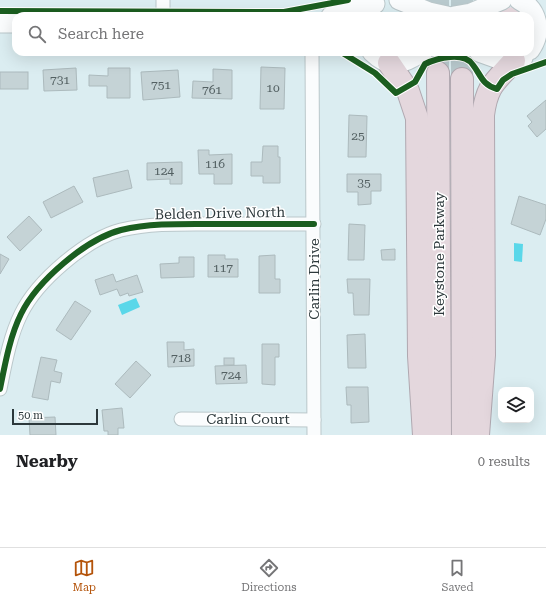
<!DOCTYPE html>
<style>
:root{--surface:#fff;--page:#f6f6f6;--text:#202124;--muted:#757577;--line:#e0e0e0;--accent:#b45309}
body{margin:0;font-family:"Roboto Serif",serif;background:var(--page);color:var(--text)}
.controls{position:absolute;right:12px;bottom:12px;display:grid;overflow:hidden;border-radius:8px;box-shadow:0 4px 16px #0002}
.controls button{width:36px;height:36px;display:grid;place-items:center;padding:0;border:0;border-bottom:1px solid var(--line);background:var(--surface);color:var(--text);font:20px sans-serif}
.scale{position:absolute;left:12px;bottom:10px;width:86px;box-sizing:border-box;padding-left:4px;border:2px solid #2c383b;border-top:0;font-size:11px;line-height:14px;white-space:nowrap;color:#2c383b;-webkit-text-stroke:3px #fff;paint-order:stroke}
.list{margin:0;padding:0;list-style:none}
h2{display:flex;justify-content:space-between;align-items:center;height:52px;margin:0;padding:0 16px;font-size:17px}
h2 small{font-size:13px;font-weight:400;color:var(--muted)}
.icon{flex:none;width:22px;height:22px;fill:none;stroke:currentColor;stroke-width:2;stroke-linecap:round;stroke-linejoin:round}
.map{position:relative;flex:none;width:546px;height:435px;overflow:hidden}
.search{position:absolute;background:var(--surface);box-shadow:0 4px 16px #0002;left:12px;right:12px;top:12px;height:44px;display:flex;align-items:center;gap:10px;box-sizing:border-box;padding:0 14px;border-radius:12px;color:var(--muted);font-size:15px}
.sheet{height:112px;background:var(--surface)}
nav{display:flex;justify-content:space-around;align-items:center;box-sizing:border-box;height:56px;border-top:1px solid var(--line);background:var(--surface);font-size:11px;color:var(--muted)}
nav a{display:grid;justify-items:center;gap:2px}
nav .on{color:var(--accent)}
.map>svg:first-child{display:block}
.green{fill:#e9dbe1}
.water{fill:#5ad7e9}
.building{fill:#c5d3d6;stroke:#acbabd}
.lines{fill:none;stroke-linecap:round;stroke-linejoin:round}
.motorway-tunnel{stroke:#b8c9cd;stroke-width:22;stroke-dasharray:22 11;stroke-linecap:butt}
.minor-casing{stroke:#bbc8cb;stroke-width:15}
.secondary-casing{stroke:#bbc8cb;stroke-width:21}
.motorway-casing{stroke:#b0a8b0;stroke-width:24}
.minor{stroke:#fafcfd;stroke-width:13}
.secondary{stroke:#fafcfd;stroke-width:19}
.motorway{stroke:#e4d7dd;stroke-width:22}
.cycleway-casing{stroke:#fff;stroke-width:8}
.cycleway{stroke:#1b5e20;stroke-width:6}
.labels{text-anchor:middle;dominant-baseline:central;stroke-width:3;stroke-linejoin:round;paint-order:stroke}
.number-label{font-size:12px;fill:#536062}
.street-label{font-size:14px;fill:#2c383b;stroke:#fff}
</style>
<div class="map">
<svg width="546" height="435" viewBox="0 0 546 435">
<rect width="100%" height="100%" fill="#dbedf1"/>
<path class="green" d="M514,7L528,16H485L506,8Z"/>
<g class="water">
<path d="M514,243L523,244L522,262L514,261Z"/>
<path d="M136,298L140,307L122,315L118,305Z"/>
</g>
<g class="building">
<path d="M261,67L285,68L284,109H260Z"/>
<path d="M76,68L77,90L44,91L43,70Z"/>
<path d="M108,68H130V98H107V86H89V75L108,76Z"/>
<path d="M213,69L232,70V99L192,98L193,81L213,82Z"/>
<path d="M178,70L180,97L143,100L141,72Z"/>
<rect x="0" y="72" width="28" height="17"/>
<path d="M546,100V129L537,137L528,126L532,122L527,116Z"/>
<path d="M349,115L367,116L366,157H348Z"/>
<path d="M263,146H278V157H280V183H263V176H251V162H262Z"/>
<path d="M198,150H209V155L232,154V184H214V174H199Z"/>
<path d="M182,162V184H170V179L147,180V163Z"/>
<path d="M128,170L132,188L97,197L93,178Z"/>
<path d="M347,174H381V191H371V204L358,205V192H347Z"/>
<path d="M74,186L83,202L51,218L43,202Z"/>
<path d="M519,196L546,205V219L540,235L511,224Z"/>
<path d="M29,216L42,230L20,251L7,237Z"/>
<path d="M349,224L365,225L364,260H348Z"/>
<path d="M395,249V260H382L381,250Z"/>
<path d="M0,254L9,259L0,274Z"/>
<path d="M208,255H225V259H238V277H208Z"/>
<path d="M275,255V279H280V293H259V256Z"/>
<path d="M179,257H194V277L161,278L160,264L179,263Z"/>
<path d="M113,274L116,282L137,275L143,292L129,296L128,293L120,296L117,289L100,295L95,280Z"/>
<path d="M347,279H370L369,315H354L353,293H348Z"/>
<path d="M75,301L91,311L71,340L56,330Z"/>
<path d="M365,334L366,368H348L347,335Z"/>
<path d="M167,342H184V350L194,349V366L168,367Z"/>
<path d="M262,344H279V357H275V385L262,384Z"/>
<path d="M41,357L57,360L54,371L62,373L60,383L51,381L48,400L32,397Z"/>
<rect x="224" y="358" width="10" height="7"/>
<path d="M136,361L151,375L130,398L115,384Z"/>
<path d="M246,365L247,383L216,384L215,366Z"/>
<path d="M346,387H368L369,422L351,423V405H347Z"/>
<path d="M122,408L124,428H118V435H108V431H104L102,410Z"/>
<path d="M55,417L56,435H30L29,418Z"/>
</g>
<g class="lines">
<g class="motorway-tunnel">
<path d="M438,0V16"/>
<path d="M462,0V16"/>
<path d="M438,52V73"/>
<path d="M462,52V79"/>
</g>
<g class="minor-casing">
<g id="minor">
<path d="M163,0V16"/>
<path d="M312,52L314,435"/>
<path d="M0,389C5,364 10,336 21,314C37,281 86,239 121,230C151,223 182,224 212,224C246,224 280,224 314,224"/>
<path d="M181,419L314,420"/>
</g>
</g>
<g class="secondary-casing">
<g id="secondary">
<path d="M399,0L429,12L447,16"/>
<path d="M519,0C538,9 543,32 530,50"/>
<path d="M331,16L364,5L375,4"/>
<path d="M454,16L471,13L502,0"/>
<path d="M0,23H16"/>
<path d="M372,52C391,71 403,63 423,52"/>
<path d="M479,52L507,62L523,58"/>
</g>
</g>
<g class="motorway-casing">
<g id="motorway">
<path d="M389,63L408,91L417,118L419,356L424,435"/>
<path d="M438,73L440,435"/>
<path d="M462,79L463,435"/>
<path d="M478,435L484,355L483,115C487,85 495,82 514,61"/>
</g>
</g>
<use href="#minor" class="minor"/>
<use href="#secondary" class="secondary"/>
<use href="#motorway" class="motorway"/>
<g class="cycleway-casing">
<g id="cycleway">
<path d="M0,11L284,12L348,0"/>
<path d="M341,52L375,73L396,93L415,82L425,64C437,58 464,51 473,65C481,75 482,85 497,89L503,80L512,74L546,62"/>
<path d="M0,389C5,364 10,336 21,314C37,281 86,239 121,230C151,223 182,224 212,224C246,224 280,224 314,224"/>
</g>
</g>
<use href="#cycleway" class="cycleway"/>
</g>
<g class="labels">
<g class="number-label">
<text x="60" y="80">731</text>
<text x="161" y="85">751</text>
<text x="273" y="88">10</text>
<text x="212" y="90">761</text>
<text x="358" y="136">25</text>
<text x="215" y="164">116</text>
<text x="164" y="171">124</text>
<text x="364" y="183">35</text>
<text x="223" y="268">117</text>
<text x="181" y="358">718</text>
<text x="231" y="375">724</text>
</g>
<g class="street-label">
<text transform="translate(220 213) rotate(-1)">Belden Drive North</text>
<text transform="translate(439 254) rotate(-90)">Keystone Parkway</text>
<text transform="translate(314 279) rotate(-90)">Carlin Drive</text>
<text x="248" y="419">Carlin Court</text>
</g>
</g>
</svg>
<div class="controls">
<button><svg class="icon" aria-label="layers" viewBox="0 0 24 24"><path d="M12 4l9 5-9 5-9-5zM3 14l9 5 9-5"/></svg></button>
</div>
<div class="scale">50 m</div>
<div class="search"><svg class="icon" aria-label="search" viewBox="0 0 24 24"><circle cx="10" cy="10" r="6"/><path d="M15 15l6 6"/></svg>Search here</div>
</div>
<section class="sheet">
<h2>Nearby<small>0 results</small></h2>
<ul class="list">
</ul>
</section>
<nav>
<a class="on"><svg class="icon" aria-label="map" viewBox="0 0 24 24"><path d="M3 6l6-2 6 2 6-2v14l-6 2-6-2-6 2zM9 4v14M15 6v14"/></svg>Map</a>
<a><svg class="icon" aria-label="directions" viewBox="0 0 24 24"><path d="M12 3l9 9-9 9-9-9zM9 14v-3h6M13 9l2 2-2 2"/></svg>Directions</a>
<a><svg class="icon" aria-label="saved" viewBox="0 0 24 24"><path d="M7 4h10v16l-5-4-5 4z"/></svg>Saved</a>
</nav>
